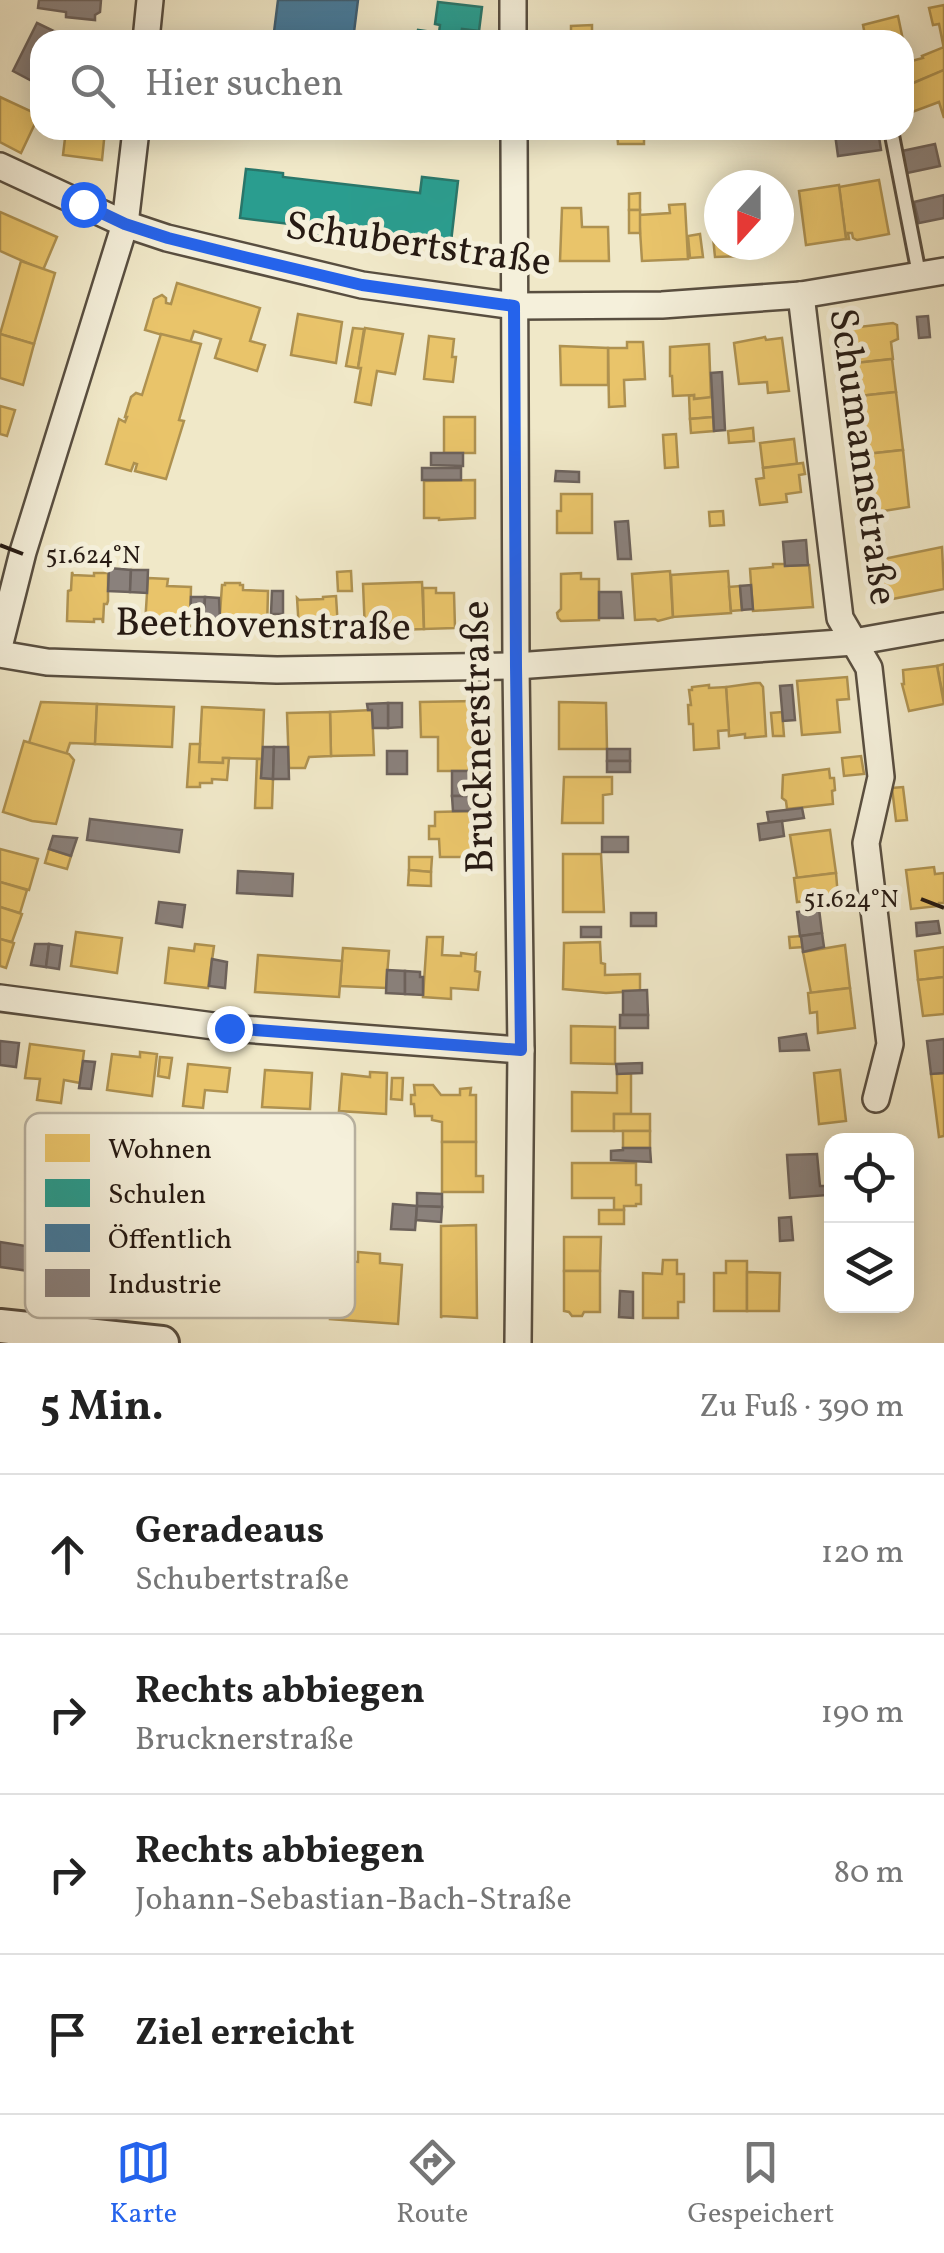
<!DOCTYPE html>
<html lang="de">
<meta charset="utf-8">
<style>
:root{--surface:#fff;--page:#f2f2f2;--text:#222;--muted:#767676;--line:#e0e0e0;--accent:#2563eb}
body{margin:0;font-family:Vollkorn,serif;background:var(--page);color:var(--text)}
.controls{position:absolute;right:30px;bottom:30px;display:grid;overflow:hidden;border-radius:20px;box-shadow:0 5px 25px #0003}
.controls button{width:90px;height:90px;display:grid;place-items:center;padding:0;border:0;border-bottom:2px solid var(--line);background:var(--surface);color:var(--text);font:50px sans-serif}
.compass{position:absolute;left:704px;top:170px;width:90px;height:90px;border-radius:50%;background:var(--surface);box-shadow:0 5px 25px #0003;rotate:201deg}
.stop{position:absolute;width:30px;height:30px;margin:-22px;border:8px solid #2563eb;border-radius:50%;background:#fff}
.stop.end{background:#2563eb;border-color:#fff;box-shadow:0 2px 10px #0008}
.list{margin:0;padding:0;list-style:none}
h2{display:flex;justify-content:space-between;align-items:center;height:130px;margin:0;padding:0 40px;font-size:42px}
h2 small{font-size:32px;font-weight:400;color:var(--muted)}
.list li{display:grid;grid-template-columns:65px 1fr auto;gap:30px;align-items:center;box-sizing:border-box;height:160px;padding:0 40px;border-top:2px solid var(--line)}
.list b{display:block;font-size:38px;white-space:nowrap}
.list p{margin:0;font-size:32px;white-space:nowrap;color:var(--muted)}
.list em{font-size:32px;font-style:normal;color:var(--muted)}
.icon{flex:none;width:55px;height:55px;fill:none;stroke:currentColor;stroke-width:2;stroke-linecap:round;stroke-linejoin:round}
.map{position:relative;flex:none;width:944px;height:1343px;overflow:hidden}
.search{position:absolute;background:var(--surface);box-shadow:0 5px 25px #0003;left:30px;right:30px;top:30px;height:110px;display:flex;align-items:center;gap:25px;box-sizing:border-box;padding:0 35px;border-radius:30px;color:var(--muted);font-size:38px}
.sheet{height:770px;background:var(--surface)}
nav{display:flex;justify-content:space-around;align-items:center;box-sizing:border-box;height:140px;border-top:2px solid var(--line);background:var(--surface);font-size:28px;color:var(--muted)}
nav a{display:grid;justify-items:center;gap:5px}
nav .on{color:var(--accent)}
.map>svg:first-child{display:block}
.homes{fill:#e9c46a;stroke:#ae9150;stroke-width:2.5}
.schools{fill:#2a9d8f;stroke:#29766a;stroke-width:2.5}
.public{fill:#457b9d;stroke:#3c5e74;stroke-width:2.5}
.industry{fill:#8a817c;stroke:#6c625c;stroke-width:2.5}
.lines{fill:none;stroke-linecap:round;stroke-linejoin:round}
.service-casing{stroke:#584e40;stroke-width:18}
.minor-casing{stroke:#584e40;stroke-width:30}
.tertiary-casing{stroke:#584e40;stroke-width:38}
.service{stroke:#f5f0db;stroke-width:12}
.minor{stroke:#f5f0db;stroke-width:25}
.tertiary{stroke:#f5f0db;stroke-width:32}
.route{stroke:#2563eb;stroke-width:12}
.ticks{fill:none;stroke:#261a13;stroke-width:4}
.labels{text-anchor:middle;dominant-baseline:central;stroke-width:10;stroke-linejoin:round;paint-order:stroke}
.street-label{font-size:40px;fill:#261a13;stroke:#f5f0db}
.key{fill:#f5f0db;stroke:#b7b09f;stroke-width:2.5}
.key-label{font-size:28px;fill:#261a13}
.ticks-label{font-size:25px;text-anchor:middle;fill:#261a13;stroke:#f5f0db;stroke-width:10;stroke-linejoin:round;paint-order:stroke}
</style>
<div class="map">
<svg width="944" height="1343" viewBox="0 0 944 1343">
<rect width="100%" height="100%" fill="#f0e8c8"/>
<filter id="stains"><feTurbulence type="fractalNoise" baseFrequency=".002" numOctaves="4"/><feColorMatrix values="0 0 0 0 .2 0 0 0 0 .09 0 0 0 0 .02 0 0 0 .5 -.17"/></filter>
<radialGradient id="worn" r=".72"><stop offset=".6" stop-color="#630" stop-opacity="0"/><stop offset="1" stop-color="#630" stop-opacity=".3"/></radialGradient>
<g class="homes">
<path d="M944,5V49L939,24L933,25L929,8Z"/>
<path d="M898,16L903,40H866L863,25Z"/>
<path d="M592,25V36H616V40H560V36H571V26Z"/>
<path d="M904,43L913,83L904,87Z"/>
<path d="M944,47V70L913,83L908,62L923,58L922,56Z"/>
<path d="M944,70V118L939,102L907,114L904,107V87Z"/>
<path d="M0,97L39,115L21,153L0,142Z"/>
<path d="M66,130H105L102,160L63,155Z"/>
<rect x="560" y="130" width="39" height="5"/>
<path d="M617,131H644V144H618Z"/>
<path d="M879,180L889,234L857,240L853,238L852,233H848L849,239H846L839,187Z"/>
<path d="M839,185L846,239L806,245L799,191Z"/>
<path d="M640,193V210H629V194Z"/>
<path d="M719,200V245H761V252L744,254V256L715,257L711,217L716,216L715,201Z"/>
<path d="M685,204L688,259L642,261L639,215L670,213L669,205Z"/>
<path d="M562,208H581L582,227H608L609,261H560Z"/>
<rect x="629" y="210" width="11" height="23"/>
<path d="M0,212L57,237L43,270L0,251Z"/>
<path d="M700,234L703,257L690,258L688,236Z"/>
<path d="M21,261L55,273L34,344L0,334Z"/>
<path d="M177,283L260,308L250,341L265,345L257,371L215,358L221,339L194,331L190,343L145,330L154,299L162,295L166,298V303L171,304Z"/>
<path d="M298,314L342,322L336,363L291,355Z"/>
<path d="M893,323L897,325L898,339L891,342L893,359L846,364L841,329Z"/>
<path d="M353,328L364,329L358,368L346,366Z"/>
<path d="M365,328L403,334L395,374L377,371L371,405L355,402L361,368H358Z"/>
<path d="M0,334L34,344L23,385L0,378Z"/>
<path d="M161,334L201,344L179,420L184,421L166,479L135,471L137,464L134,463L131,471L106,464L119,419L125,422L127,417H125L131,397L136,393L142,395Z"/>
<path d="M429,336L454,339L452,357H456L453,382L424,379Z"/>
<path d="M765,337L766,340L782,338L789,391L768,393L767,382L739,384L734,343Z"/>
<path d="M627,342H643L645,379L624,380L625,406L609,407L608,348H627Z"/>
<path d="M709,344L711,398L694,399V395L673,396L672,376H670V347Z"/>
<path d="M560,346L608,348V385H561Z"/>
<path d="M892,359L896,392L850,397L846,364Z"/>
<path d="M896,392L903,450L857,455L850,397Z"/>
<path d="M694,395V399L712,397L713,417L690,419L689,396Z"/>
<path d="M0,406L15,410L7,436L0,434Z"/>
<rect x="444" y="417" width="31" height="36"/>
<path d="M713,417L714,431L691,433L690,419Z"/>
<path d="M753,428L754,441L729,443L728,431Z"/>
<path d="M676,434L678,467L665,468L663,435Z"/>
<path d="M794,439L797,464L763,468L760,443Z"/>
<path d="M903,450L909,507L864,514L857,455Z"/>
<path d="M803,463L805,474L799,475L801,492L786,494L787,502L760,505L756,479L764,478L763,468Z"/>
<path d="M475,480V518L439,520V518H424V481Z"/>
<path d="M561,494H592V533H557V511H561Z"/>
<path d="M723,511L724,525L710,526L709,512Z"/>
<path d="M942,547L944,589L877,602L869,562Z"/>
<path d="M773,564H785V566L809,565L813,607L753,611L750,569L773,567Z"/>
<path d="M351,571L352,591H338L337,572Z"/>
<path d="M670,571L673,617L658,621L655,619L635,620L632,574Z"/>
<path d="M728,571L731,613L673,617L671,575Z"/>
<path d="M72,572L73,575L94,576V573H108V601L107,604H104L103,623L102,619H94V622L67,621L68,591L71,590Z"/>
<path d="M581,573V579H599V620L561,621L558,618L557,613L561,609V574Z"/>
<path d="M148,578L168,579L167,586L191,587L190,626L145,624Z"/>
<path d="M422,582L424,629L365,631L363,584Z"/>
<path d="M225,583H240V585H243V590L268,591L267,629L241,627V628H219L222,585H225Z"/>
<path d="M740,586L742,610L731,611L729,587Z"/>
<path d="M423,588H436V593H454L455,628L424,629Z"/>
<path d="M336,596L338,628L299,630L297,598L299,600L323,599V597Z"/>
<path d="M944,664V701L937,666Z"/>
<path d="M937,666L944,704L909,711L902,684H904L903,670Z"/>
<path d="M847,677L849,699L837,700L840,732L802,735L797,681Z"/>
<path d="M755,683H760L763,687L766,736L745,738V734L729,736L726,687Z"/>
<path d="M709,685V688L726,687L729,730L718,731L719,748L694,750L693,724H689L688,705H691L689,690H692V687Z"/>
<path d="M475,701V703H480L481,721H474V771H438V737H421L420,702Z"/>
<path d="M41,702L97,704L95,744L70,743L66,755L29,743Z"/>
<path d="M559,702L606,703L607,749H559Z"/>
<path d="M97,704L174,707L172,747L95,744Z"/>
<path d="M202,707L264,710L262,759L223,758V763L199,762Z"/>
<path d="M372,710L374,755L331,756L330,712Z"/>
<path d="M330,712L331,756L309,757L305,768H289L287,713Z"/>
<path d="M782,712L784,736H773L771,713Z"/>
<path d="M24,741L69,754L74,760L56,824L32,821L3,812Z"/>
<path d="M190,744H200L199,762L223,763V758H229L227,780L212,779V783H200V787H187Z"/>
<path d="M861,756L864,774L844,776L842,758Z"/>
<path d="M257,759H262L261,778L273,779L272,808H255Z"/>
<path d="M829,769L830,778H834L835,790L832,791L833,804L787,809L786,801L782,798L783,775Z"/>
<path d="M564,777H612V794L603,795V823H562Z"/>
<path d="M903,787L907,820L896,821L892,788Z"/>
<path d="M474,811V857H440L439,839H429V826H435V812Z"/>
<path d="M830,830L836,873L797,878L790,835Z"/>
<path d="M0,849L38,859L29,890L0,882Z"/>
<path d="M49,849L71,856L67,869L45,863Z"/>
<path d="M563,854H601L604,912H563Z"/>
<path d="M409,857H432L431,872L409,870Z"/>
<path d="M934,867L935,874L944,873V903H939V906L911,909L906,870Z"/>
<path d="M409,870L431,872V886L408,885Z"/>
<path d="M836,873L838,897L797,902L794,878Z"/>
<path d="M0,882L27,890L20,913L0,907Z"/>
<path d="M0,907L22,914L12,942L0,939Z"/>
<path d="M76,932L122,938L117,973L71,966Z"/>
<path d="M801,936L803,947L790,948L789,937Z"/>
<path d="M427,937H443L442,955L461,956V953L475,955L476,954L475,971L480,972L478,990L451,988V999L423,997Z"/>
<path d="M0,939L14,943L6,968L0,966Z"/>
<path d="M600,942L601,963L605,964V975L640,974V991L606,993L563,989L564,943Z"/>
<path d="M195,944L214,946L208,988L165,983L169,948L194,951Z"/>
<path d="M845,945L850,988L811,993L803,952Z"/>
<path d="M944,947V977L918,980L915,951Z"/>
<path d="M343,948L389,951L386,988L340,986Z"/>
<path d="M258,955L342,961L339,997L255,992Z"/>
<path d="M944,977V1014L923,1016L918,980Z"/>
<path d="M850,988L855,1028L818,1033L817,1012L810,1013L808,993Z"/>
<path d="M571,1026L615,1027V1064L571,1063Z"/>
<path d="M30,1044L84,1051L80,1083L64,1080L61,1103L37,1100L40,1079L25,1078Z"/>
<path d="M140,1052L157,1054L152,1096L107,1090L112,1054L140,1057Z"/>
<path d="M160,1057L172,1058L169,1078L158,1076Z"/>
<path d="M188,1064L230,1068L227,1092L205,1090L203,1108L183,1106Z"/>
<path d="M265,1070L312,1073L310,1109L262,1107Z"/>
<path d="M840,1070L846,1121L819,1124L814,1073Z"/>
<path d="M370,1072L387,1073L386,1114L339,1111L342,1074L370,1077Z"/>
<path d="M631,1073V1114H614V1131H572V1092L617,1093V1074Z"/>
<path d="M944,1073V1136L939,1137L931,1074Z"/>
<path d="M392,1078H403L402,1100L391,1099Z"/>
<path d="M414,1085H433L441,1095H460V1089L471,1088L470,1095H476V1142H442V1122L432,1120V1116H415L414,1104H411V1095H415Z"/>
<rect x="614" y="1114" width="36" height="17"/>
<rect x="623" y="1131" width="27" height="17"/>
<path d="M442,1142H476V1176H483V1192H442Z"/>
<path d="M572,1163H636V1185H641V1204H636V1206H624V1210H614V1198H572Z"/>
<rect x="599" y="1210" width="25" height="14"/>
<path d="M476,1225L477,1318L442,1316L441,1318V1226Z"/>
<path d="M564,1237H601L600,1271H564Z"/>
<path d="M358,1252L380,1254V1263L402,1265L398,1324L330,1319L334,1260L358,1262Z"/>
<path d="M663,1260H677V1274H684V1302H678V1318H643V1273L662,1274Z"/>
<path d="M726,1261H747V1311H714V1273H726Z"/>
<path d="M564,1271H600V1312H584L582,1316H572L569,1312L564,1311Z"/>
<path d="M747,1272L780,1273L779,1311H747Z"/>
</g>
<g class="schools">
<path d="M438,2L482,7L479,31L462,29L461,35L471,36V40H416L418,30L439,33L440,25L435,24Z"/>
<path d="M246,169L283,173V177L420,193L422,177L458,181L451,242L418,238L417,251L374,246L376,234L363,232L361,243L331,240L332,229L320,227L319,238L289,235L290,224L240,218Z"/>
</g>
<path class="public" d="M278,0H358L353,40H273Z"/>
<g class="industry">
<path d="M39,0H101L100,12L95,15V20L66,17V12L38,8Z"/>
<path d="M37,23L56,32L52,40H40V64L32,81L13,71Z"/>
<path d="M868,130H878L881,150L838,156L835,134Z"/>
<path d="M935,144L940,166L907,173L902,151Z"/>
<path d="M779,195H786L788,218H779Z"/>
<path d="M944,195V218L919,223L914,202Z"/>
<path d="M928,316L930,337L919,338L917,317Z"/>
<path d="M722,372L725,430L714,431L711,373Z"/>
<path d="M431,453H463V466L431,465Z"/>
<rect x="422" y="468" width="39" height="12"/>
<path d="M556,471L579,472V482L555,481Z"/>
<path d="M628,521L631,559H618L615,522Z"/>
<path d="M806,540L808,565L785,566L783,542Z"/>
<path d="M109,568L131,570L130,592L108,591Z"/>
<path d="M131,570H148L147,593L130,592Z"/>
<path d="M751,585L753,609L742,610L740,586Z"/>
<path d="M272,591H283V614H271Z"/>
<path d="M599,592H621L623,618H599Z"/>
<path d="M191,597H205L204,620H190Z"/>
<path d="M205,597L219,598L220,621L204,620Z"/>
<path d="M792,685L795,720L783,721L780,686Z"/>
<path d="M388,703H402V727L388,728Z"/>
<path d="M388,703V728H373L372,710H368L367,704Z"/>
<path d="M263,747H274L273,779L261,778Z"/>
<path d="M274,747H288L289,779H273Z"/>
<rect x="607" y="749" width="23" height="12"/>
<rect x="387" y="751" width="20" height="23"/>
<rect x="607" y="761" width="23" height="11"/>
<rect x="452" y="771" width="24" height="25"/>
<path d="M452,796H476L477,811H453Z"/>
<path d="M802,808L804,818L769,823L767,812Z"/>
<path d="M90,819L182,830L179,852L87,840Z"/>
<path d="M782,821L784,836L760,840L758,824Z"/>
<path d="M53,836L77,838L71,856L49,849Z"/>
<rect x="602" y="837" width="26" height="15"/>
<path d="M238,871L293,874L292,896L237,893Z"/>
<path d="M159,902L185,905L182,927L156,923Z"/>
<path d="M819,909L822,933L800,936L797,912Z"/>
<rect x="631" y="913" width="25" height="13"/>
<path d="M938,921L940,933L917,936L916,923Z"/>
<rect x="581" y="927" width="20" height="10"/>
<path d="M822,933L824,947L803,952L801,936Z"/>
<path d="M35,944H49L46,967L31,965Z"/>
<path d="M49,944L62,946L59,969L46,967Z"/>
<path d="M212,959L227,962L225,988L209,986Z"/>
<path d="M387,970L405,971V994L386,993Z"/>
<path d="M405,971L420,972V977H423V995L405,994Z"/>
<path d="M647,990L648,1015H623V991Z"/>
<rect x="620" y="1015" width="28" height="13"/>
<path d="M806,1034L809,1050L780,1051L779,1038Z"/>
<path d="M944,1039V1073L931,1074L927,1041Z"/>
<path d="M0,1041L19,1043L16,1067L0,1065Z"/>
<path d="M83,1061L95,1062L91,1089L79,1088Z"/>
<path d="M642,1063V1073L617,1074L616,1064Z"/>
<path d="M623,1148H650L651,1162L611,1160V1151L623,1150Z"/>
<path d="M817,1154L820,1186H825L828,1195L790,1198L787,1155Z"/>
<path d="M417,1193L442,1194V1207L417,1206Z"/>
<path d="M393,1204L417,1206L415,1230L391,1229Z"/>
<path d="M417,1206L442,1207L441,1222L416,1220Z"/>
<path d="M791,1217L793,1240L780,1241L779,1218Z"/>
<path d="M0,1242L32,1247L29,1271L0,1267Z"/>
<path d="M620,1291L633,1292V1318L619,1317Z"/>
</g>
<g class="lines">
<g class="service-casing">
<path id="service" d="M891,130L919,274"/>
</g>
<g class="minor-casing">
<g id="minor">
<path d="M513,0V40"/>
<path d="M146,40L150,0"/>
<path d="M514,130L516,666L521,1050L518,1343"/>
<path d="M0,166L125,224L167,238L362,285L515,306L662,305L801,295L944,271"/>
<path d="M801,295L840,618L869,668L881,777L866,843L890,1044L876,1099"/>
<path d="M0,643L23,552L125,224L136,130"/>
<path d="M0,654L47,662L277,670L516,666L854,642L944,626"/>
<path d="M0,998L229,1028L521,1050"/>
</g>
</g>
<g class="tertiary-casing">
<path id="tertiary" d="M0,1326L162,1343"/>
</g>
<use href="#service" class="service"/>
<use href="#minor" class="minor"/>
<use href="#tertiary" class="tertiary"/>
</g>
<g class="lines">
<path class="route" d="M83,204L125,224L168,238L244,257L362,285L514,306L516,666L521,1050L229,1028"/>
</g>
<path class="ticks" d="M0,545L23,554M921,899L944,908"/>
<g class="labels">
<g class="street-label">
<text transform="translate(418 246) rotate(8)">Schubertstraße</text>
<text transform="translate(861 457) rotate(82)">Schumannstraße</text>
<text transform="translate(263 627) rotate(1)">Beethovenstraße</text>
<text transform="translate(480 737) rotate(-91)">Brucknerstraße</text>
</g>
</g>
<rect x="25" y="1113" width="330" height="205" rx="15" class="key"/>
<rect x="45" y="1134" width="45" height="28" fill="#e9c46a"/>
<rect x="45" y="1179" width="45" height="28" fill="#2a9d8f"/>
<rect x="45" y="1224" width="45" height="28" fill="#457b9d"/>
<rect x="45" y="1269" width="45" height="28" fill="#8a817c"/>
<g class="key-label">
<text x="108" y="1158">Wohnen</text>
<text x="108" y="1203">Schulen</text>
<text x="108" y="1248">Öffentlich</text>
<text x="108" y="1293">Industrie</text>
</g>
<g class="ticks-label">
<text x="93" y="563">51.624°N</text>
<text x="851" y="907">51.624°N</text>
</g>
<rect width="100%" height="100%" filter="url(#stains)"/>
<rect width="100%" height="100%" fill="url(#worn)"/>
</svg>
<div class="controls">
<button><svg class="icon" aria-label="locate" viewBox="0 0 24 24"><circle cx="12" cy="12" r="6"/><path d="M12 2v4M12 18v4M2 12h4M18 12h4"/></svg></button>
<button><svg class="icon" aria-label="layers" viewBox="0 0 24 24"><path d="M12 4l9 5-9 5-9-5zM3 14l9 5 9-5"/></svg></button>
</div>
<svg class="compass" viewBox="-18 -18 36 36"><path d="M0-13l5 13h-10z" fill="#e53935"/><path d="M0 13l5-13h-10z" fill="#767676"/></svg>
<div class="stop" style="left:83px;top:204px"></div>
<div class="stop end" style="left:229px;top:1028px"></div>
<div class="search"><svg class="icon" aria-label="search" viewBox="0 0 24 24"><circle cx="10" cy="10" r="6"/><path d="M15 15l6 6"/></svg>Hier suchen</div>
</div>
<section class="sheet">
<h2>5 Min.<small>Zu Fuß · 390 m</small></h2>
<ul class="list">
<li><svg class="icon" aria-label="ahead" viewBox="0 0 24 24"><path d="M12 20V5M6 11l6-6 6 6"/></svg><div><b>Geradeaus</b><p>Schubertstraße</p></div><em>120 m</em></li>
<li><svg class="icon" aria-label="right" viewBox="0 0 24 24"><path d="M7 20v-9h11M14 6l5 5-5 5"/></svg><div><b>Rechts abbiegen</b><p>Brucknerstraße</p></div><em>190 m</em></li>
<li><svg class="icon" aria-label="right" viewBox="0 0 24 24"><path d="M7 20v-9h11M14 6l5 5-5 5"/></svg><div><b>Rechts abbiegen</b><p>Johann-Sebastian-Bach-Straße</p></div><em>80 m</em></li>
<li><svg class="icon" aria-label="arrive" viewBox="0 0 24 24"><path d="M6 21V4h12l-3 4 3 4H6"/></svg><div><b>Ziel erreicht</b></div></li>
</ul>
</section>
<nav>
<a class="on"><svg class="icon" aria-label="map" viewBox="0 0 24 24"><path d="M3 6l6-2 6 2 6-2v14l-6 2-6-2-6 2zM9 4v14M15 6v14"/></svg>Karte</a>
<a><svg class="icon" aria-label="directions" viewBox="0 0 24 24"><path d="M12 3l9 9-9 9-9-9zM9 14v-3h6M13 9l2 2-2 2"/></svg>Route</a>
<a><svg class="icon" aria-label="saved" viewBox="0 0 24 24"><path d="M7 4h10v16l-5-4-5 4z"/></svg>Gespeichert</a>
</nav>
